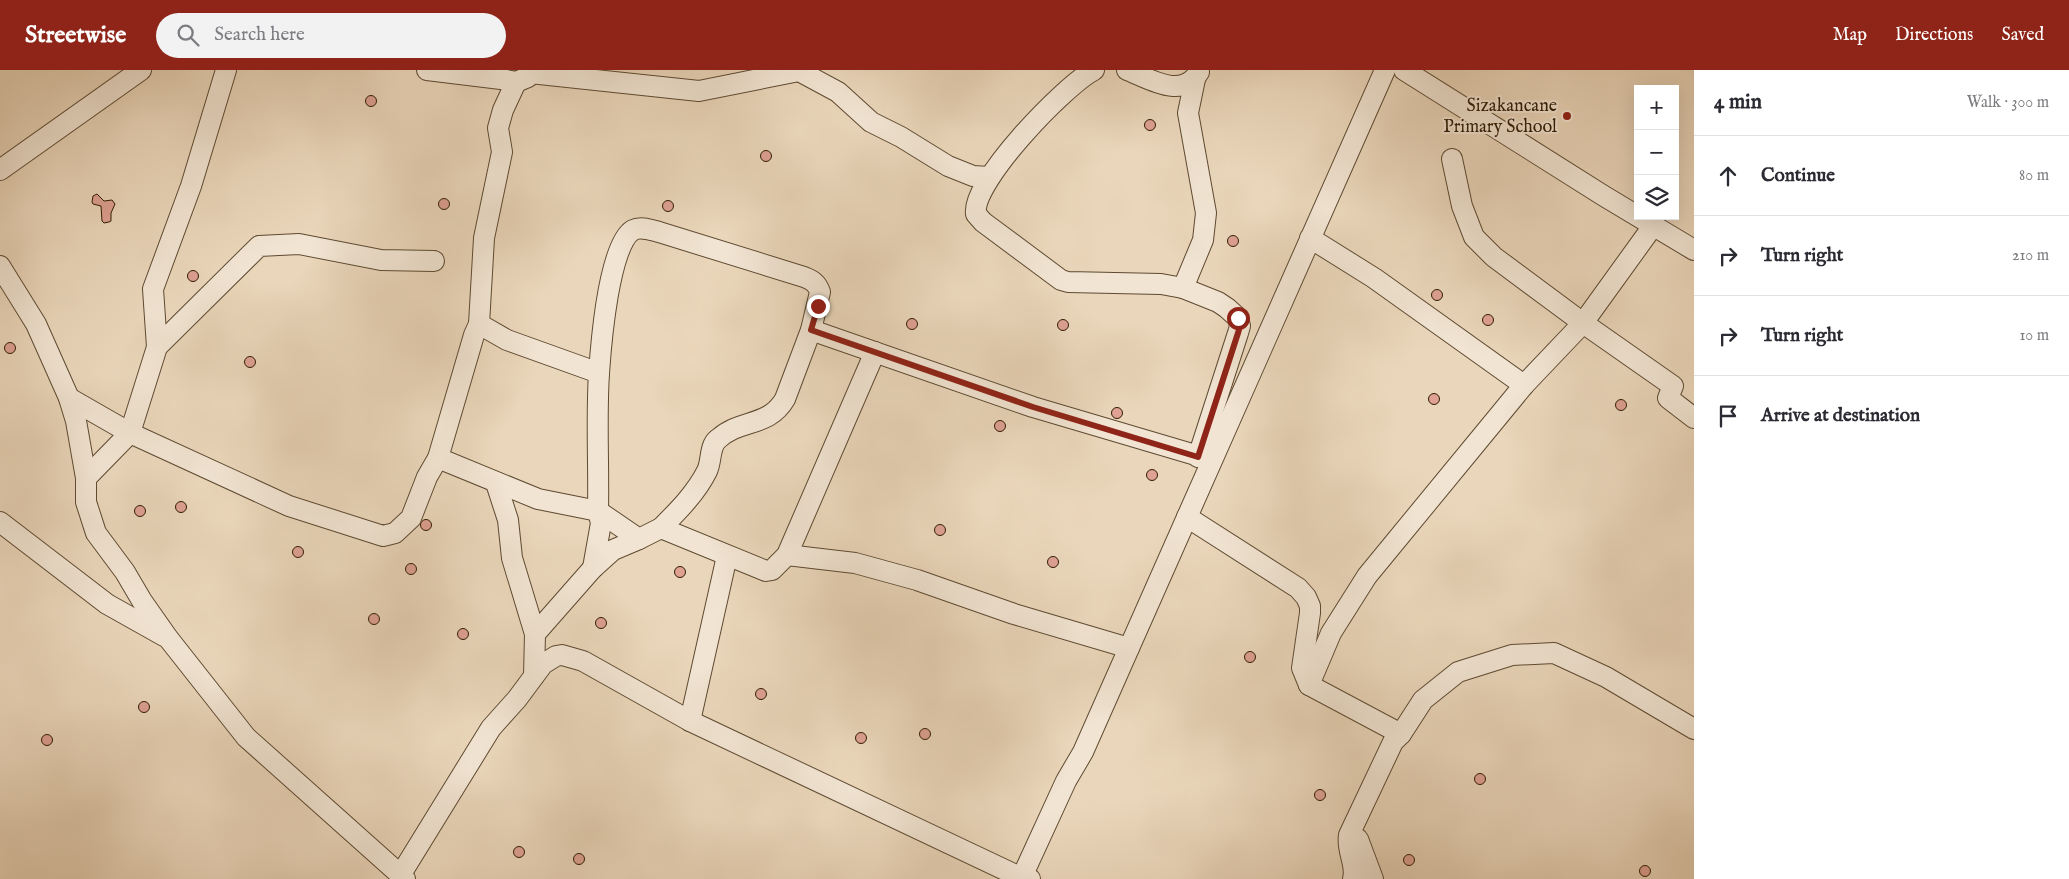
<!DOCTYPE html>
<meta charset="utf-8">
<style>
:root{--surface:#fff;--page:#f2f2f3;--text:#2b2b33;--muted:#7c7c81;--line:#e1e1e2;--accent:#8f2418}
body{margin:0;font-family:"IM FELL English",serif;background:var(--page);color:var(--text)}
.controls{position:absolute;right:15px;top:15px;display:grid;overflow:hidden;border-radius:0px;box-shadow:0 5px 20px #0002}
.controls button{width:45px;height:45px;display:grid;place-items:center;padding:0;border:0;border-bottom:1px solid var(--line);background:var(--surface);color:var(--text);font:25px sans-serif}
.stop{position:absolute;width:15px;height:15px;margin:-11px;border:4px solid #8f2418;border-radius:50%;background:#fff}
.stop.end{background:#8f2418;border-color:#fff;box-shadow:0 1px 5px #0008}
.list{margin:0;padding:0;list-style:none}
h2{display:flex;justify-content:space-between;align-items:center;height:65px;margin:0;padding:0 20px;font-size:21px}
h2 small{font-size:16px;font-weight:400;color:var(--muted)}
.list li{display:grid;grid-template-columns:32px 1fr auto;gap:15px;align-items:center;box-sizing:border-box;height:80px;padding:0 20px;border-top:1px solid var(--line)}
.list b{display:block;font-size:19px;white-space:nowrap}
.list em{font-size:16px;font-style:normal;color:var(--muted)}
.icon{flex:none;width:28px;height:28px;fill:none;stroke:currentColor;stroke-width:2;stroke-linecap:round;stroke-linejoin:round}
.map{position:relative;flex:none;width:1694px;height:809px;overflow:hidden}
header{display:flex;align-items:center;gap:30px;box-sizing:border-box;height:70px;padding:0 25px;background:var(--accent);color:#fff}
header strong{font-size:24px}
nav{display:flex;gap:28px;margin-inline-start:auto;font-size:18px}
.search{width:350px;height:45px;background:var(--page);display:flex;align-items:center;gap:12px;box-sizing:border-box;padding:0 18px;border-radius:28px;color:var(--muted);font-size:19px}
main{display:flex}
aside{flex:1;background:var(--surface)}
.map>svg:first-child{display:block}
.building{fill:#dea192;stroke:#301c04}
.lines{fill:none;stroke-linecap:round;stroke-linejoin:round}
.minor-casing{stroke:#5e4a32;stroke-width:22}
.minor{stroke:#f1e4d2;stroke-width:20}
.route{stroke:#8f2418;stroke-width:6}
.poi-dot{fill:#8f2418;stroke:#f1e4d2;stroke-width:2}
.labels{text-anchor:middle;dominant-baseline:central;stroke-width:4;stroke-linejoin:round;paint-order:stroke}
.poi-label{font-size:18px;fill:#301c04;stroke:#f1e4d2;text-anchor:end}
</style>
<header>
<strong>Streetwise</strong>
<div class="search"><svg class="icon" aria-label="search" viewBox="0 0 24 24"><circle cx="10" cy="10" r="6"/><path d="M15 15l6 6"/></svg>Search here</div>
<nav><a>Map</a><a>Directions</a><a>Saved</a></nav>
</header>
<main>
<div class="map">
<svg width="1694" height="809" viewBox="0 0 1694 809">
<rect width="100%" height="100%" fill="#ead6ba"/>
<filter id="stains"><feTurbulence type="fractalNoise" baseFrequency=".004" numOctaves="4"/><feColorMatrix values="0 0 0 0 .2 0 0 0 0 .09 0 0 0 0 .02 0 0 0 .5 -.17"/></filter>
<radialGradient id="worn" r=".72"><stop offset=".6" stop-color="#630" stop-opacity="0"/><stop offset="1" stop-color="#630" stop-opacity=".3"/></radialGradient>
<g class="building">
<circle cx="371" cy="31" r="5.5"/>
<circle cx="1150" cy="55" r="5.5"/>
<circle cx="766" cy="86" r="5.5"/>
<path d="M97,124L104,131L112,130L115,134L111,143V151L109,152L104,153L102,151L101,136L93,134L92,132L93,126Z"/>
<circle cx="444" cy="134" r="5.5"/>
<circle cx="668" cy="136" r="5.5"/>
<circle cx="1233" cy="171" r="5.5"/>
<circle cx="193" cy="206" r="5.5"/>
<circle cx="1437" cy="225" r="5.5"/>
<circle cx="1488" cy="250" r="5.5"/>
<circle cx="912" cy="254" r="5.5"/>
<circle cx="1063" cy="255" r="5.5"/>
<circle cx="10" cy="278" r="5.5"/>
<circle cx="250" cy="292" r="5.5"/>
<circle cx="1434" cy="329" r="5.5"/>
<circle cx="1621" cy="335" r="5.5"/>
<circle cx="1117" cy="343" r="5.5"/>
<circle cx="1000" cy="356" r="5.5"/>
<circle cx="1152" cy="405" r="5.5"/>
<circle cx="181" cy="437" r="5.5"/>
<circle cx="140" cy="441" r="5.5"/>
<circle cx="426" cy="455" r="5.5"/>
<circle cx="940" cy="460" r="5.5"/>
<circle cx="298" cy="482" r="5.5"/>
<circle cx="1053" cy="492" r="5.5"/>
<circle cx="411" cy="499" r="5.5"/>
<circle cx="680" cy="502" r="5.5"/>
<circle cx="374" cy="549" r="5.5"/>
<circle cx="601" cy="553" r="5.5"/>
<circle cx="463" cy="564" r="5.5"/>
<circle cx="1250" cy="587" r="5.5"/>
<circle cx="761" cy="624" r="5.5"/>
<circle cx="144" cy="637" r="5.5"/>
<circle cx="925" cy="664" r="5.5"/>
<circle cx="861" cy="668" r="5.5"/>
<circle cx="47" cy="670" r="5.5"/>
<circle cx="1480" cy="709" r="5.5"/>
<circle cx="1320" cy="725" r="5.5"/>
<circle cx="519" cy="782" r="5.5"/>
<circle cx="579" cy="789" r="5.5"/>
<circle cx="1409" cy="790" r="5.5"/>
<circle cx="1645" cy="801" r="5.5"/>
</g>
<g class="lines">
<g class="minor-casing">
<g id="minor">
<path d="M427,0L501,9L516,12L528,7"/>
<path d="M1094,0C1065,15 971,112 976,144L983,152L1061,210L1068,212L1161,214L1183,218L1218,232L1227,238L1238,248L1240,256L1238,263L1198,387"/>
<path d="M1127,0C1150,9 1182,30 1199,2"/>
<path d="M1404,0L1604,126L1694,180"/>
<path d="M530,3L699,21L799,1L838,22L871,52L901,67L948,96L973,106L989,107"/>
<path d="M1452,89L1462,136L1474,167L1494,187L1583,253L1673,316L1668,328L1694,348"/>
<path d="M0,100L141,0"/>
<path d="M1310,168L1374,208L1524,315"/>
<path d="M0,196L36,254L69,328L76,351L86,408V432L96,463L125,502L142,531L168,568L246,667L405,809"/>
<path d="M1183,218L1203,170L1206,143L1188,43L1195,9"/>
<path d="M479,254L507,270L599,303"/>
<path d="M811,260L1033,337L1209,389"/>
<path d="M157,277L153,219L191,116L226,0"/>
<path d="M69,328L130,363L289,436L383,466L395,463L411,448L427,407L438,388L474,265L479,254L484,168L502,82L498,58L503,40L516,12"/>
<path d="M438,388L538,429L598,441L639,469L661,458L766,501L772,500L787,485L875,282"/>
<path d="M86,408L130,363L157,277L259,176L299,174L381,190L434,191"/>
<path d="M496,413L508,450L512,488L535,564L534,606"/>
<path d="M1187,447L1298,518L1306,527L1310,536V543L1302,598L1309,615L1401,664"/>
<path d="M0,452L107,534L164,566"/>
<path d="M787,485L855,493L917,510L1014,544L1129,578"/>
<path d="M593,498L601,453L598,441C599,395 596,348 599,303C601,274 609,174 633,160C641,156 651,160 659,162L804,207C812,210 817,213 820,222L811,260L785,329C768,358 741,348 718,369C709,376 712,391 707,401C696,423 678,441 661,458"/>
<path d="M535,564L593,498L613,480L639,469"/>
<path d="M1309,615L1331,563L1367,506L1524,315L1583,253L1653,156"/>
<path d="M690,651L727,486"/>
<path d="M1358,769L1373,809"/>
<path d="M401,804L491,658L517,629L543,594L556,586L562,585L583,591L690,651L1022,808L1030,809"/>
<path d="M1021,809L1066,711L1083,682L1385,0"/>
<path d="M1353,809C1357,794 1346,781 1349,765L1393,672L1401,664L1423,630L1458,602L1512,585L1554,583L1606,607L1694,659"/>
</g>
</g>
<use href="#minor" class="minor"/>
</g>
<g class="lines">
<path class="route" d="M818,236L811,260L1033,337L1198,387L1238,263L1240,256L1238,248"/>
</g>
<circle class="poi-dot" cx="1567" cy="46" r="5"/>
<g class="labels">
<g class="poi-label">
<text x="1557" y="36">Sizakancane<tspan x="1557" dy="21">Primary School</tspan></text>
</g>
</g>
<rect width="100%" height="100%" filter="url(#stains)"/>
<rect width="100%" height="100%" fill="url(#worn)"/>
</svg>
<div class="controls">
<button>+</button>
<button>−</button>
<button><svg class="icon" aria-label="layers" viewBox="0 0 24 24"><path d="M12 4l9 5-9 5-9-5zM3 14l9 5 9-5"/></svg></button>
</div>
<div class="stop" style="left:1238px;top:248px"></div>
<div class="stop end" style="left:818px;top:236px"></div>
</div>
<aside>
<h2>4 min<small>Walk · 300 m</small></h2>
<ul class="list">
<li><svg class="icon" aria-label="ahead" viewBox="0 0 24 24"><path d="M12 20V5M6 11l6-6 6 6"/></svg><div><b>Continue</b></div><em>80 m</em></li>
<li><svg class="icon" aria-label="right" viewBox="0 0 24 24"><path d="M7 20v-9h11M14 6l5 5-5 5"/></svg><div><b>Turn right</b></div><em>210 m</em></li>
<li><svg class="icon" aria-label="right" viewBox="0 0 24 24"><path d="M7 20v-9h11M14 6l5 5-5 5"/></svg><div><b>Turn right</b></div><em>10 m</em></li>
<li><svg class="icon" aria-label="arrive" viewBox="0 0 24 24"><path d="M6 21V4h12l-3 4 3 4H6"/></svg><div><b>Arrive at destination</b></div></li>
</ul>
</aside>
</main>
